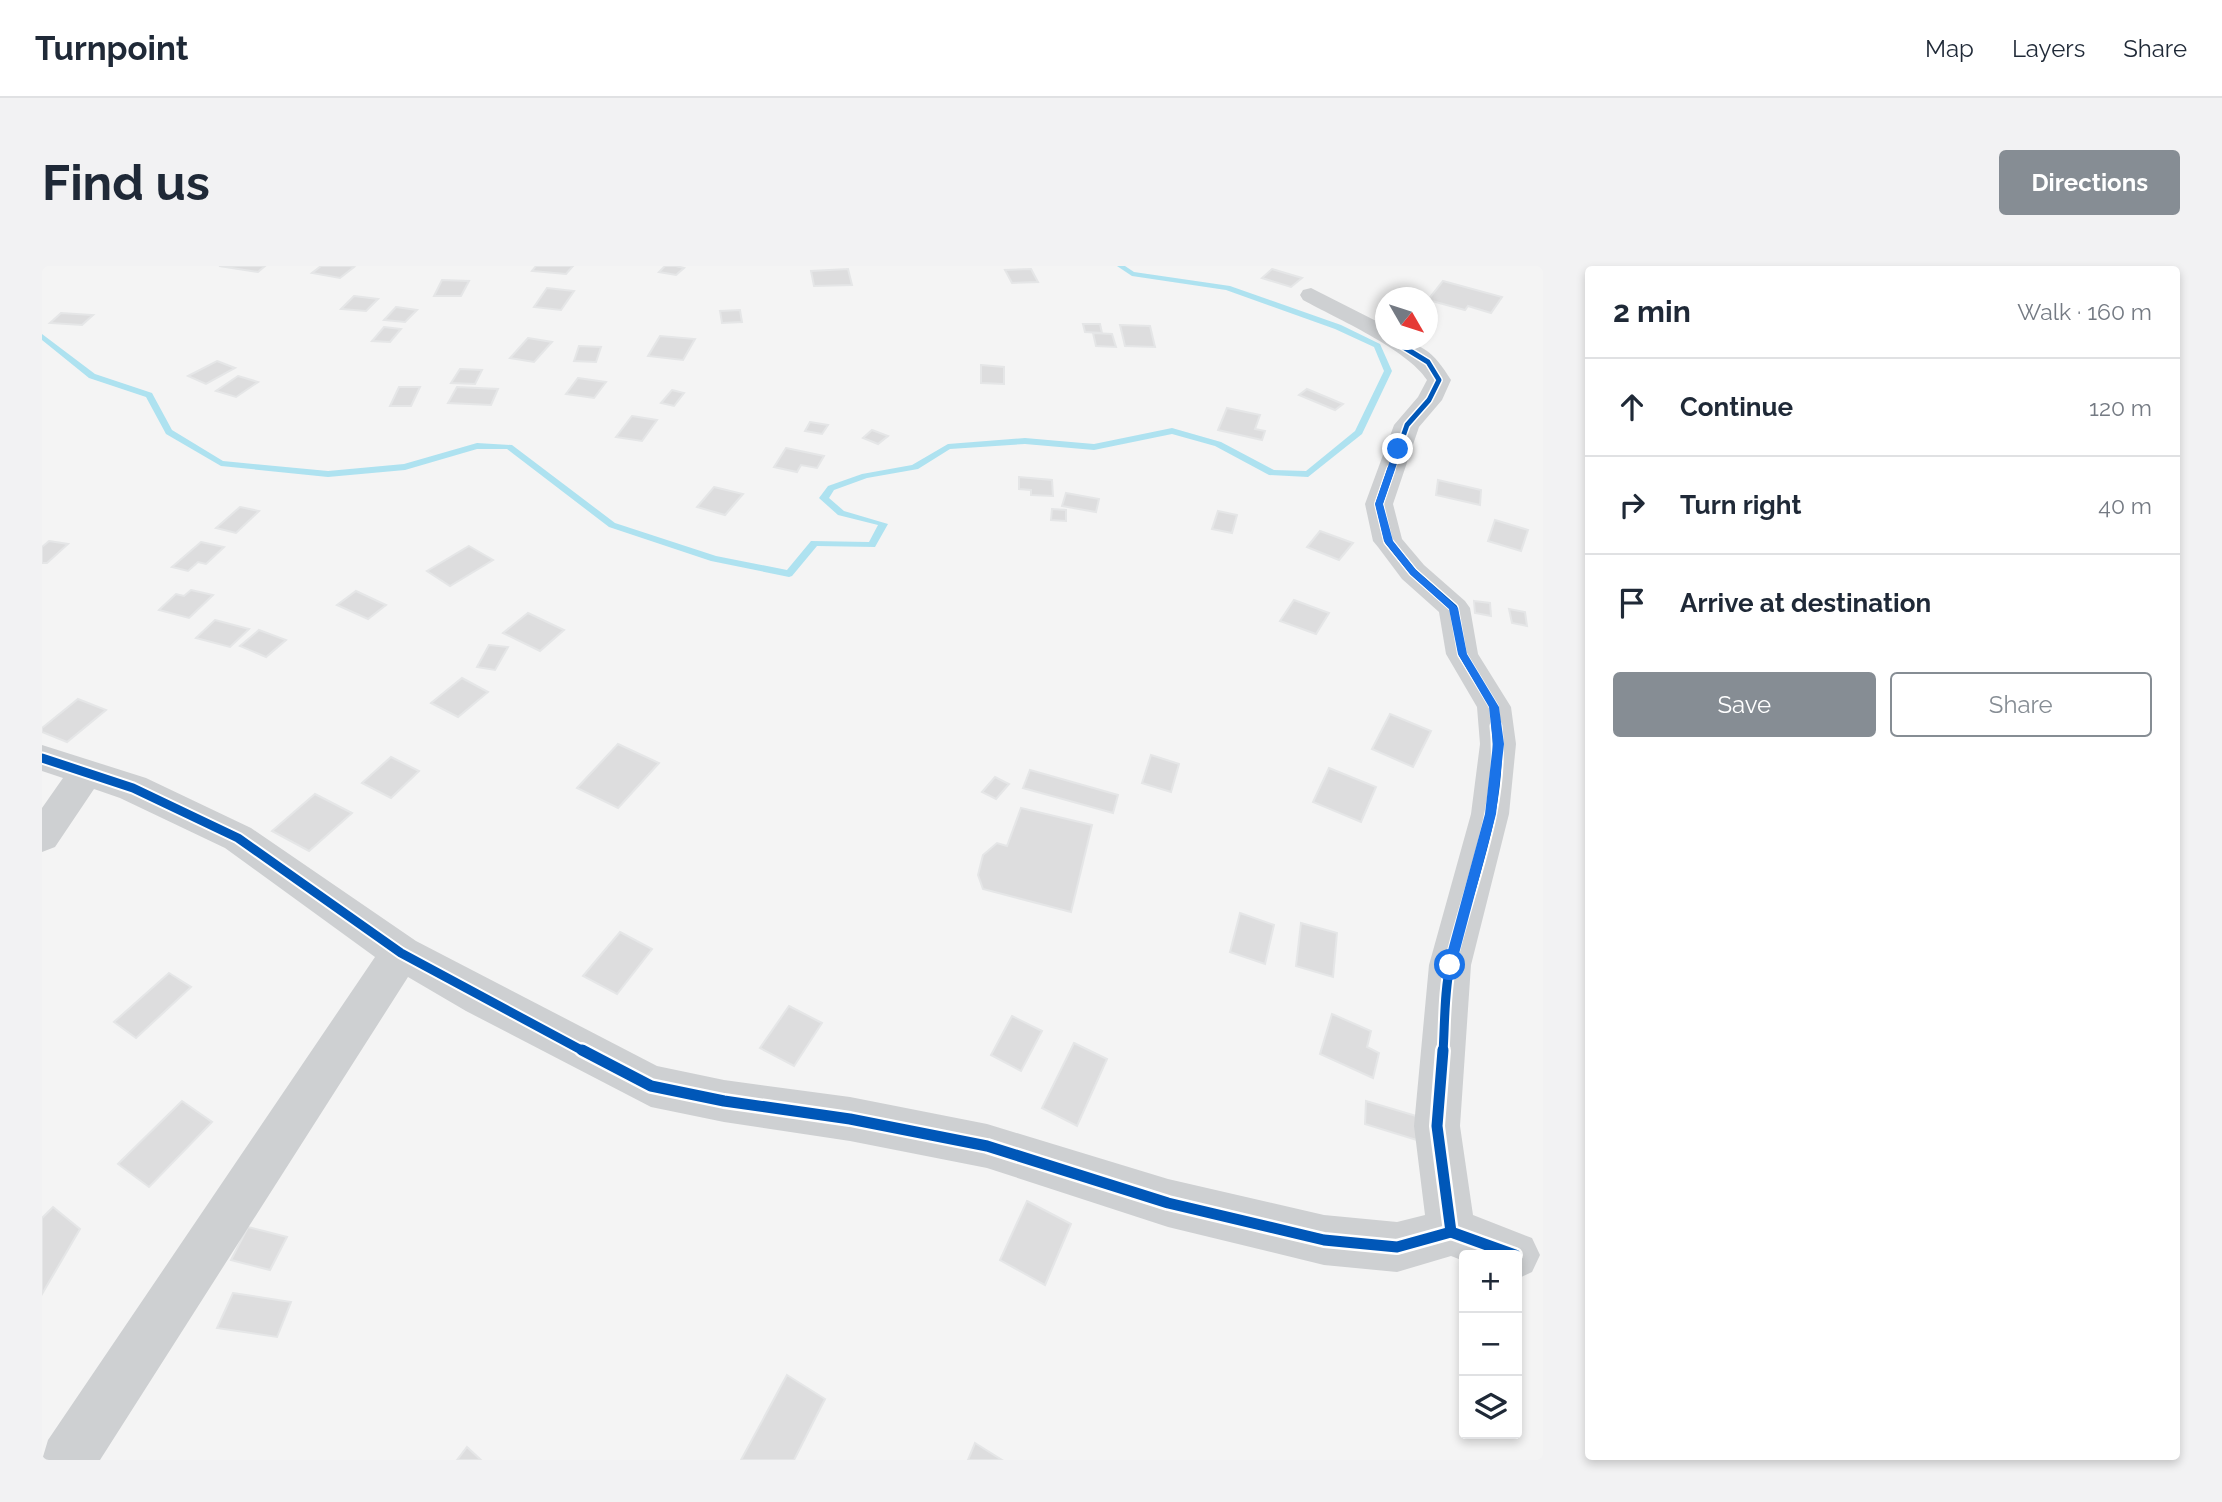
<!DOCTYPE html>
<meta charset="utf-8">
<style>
:root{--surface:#fff;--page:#f2f2f3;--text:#1f2937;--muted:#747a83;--line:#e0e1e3;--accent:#868d94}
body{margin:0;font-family:Raleway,sans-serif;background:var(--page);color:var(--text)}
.controls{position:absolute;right:21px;bottom:21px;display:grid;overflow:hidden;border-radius:7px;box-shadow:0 4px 10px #0003}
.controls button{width:63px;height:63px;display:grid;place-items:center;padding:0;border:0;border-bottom:2px solid var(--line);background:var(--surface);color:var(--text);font:35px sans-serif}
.compass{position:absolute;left:1333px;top:21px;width:63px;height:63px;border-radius:50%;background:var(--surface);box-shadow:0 4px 10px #0003;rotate:129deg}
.stop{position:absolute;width:21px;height:21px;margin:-16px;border:5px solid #1a73e8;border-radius:50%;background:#fff}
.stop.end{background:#1a73e8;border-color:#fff;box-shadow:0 2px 7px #0008}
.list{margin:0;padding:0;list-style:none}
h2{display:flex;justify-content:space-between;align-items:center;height:91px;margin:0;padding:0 28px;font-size:30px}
h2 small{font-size:23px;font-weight:400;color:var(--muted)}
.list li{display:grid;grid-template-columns:46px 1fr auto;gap:21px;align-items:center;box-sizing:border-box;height:98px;padding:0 28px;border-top:2px solid var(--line)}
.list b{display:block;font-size:26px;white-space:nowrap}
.list em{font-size:23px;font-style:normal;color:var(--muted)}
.actions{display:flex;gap:14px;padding:21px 28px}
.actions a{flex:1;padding:16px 0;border:2px solid var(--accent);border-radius:7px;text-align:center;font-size:24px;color:var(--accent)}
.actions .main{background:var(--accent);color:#fff}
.icon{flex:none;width:38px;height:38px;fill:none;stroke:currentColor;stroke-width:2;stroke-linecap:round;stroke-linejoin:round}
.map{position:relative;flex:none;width:1501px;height:1194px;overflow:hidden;border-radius:7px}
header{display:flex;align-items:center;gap:42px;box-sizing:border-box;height:98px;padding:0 35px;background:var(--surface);border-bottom:2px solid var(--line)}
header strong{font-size:33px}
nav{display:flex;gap:38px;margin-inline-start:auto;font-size:24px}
.intro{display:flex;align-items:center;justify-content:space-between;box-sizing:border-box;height:168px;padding:0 42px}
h1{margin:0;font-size:49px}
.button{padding:18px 32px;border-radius:7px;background:var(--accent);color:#fff;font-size:24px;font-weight:700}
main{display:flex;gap:42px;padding:0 42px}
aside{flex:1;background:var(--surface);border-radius:7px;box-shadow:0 4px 10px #0003}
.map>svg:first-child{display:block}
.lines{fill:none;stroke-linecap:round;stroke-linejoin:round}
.stream{fill:#aee2f0;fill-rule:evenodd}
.building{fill:#ddddde;stroke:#e5e6e7;stroke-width:2}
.minor{fill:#ced0d2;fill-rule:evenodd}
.cycleway-far3-casing{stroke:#fff;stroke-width:8}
.cycleway-far2-casing{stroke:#fff;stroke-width:10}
.cycleway-far1-casing{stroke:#fff;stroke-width:13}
.cycleway-casing{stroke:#fff;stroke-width:16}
.cycleway-far3{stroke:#0057b8;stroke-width:5}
.cycleway-far2{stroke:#0057b8;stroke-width:7}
.cycleway-far1{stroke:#0057b8;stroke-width:9}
.cycleway{stroke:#0057b8;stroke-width:11}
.route{fill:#1a73e8}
</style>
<header>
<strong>Turnpoint</strong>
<nav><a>Map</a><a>Layers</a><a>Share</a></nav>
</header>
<div class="intro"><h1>Find us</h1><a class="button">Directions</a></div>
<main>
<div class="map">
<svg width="1501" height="1194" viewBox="0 0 1501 1194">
<rect width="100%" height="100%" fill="#f4f4f4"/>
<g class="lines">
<path class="stream" d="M1075,0H1083L1092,6L1188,20L1299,59L1338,78L1350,105L1320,168L1266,211L1227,209L1173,180L1130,168L1052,184L983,178L908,183L876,203L825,212L792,224L787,232L802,245L846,258L833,281L775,280L750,310L747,311L669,295L567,261L465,183H435L363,204L286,211L179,200L124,168L104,131L47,112L0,74V68L53,108L110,127L130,164L181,195L286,205L362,198L435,177L470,179L573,257L674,290L745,304L769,275L827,276L836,259L796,249L777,232L786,220L820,208L870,199L906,178L983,172L1052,178L1130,162L1179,176L1232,204L1264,205L1313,165L1342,105L1332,81L1293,63L1184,24L1090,10Z"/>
</g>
<g class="building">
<path d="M177,0H223L216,6Z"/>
<path d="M279,0H307L312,1L298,12L270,7Z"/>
<path d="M494,0H531L524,8L490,5Z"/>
<path d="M623,0H634L642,2L634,9L617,6Z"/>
<path d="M806,3L810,19L772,20L769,5Z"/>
<path d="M989,3L996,16L970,17L963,4Z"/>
<path d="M1230,3L1260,12L1249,21L1220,12Z"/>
<path d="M400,14L427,15L419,30H392Z"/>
<path d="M1401,15L1460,31L1449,47L1426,40L1423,44L1386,34Z"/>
<path d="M505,22L532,25L519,44L492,41Z"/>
<path d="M312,30L336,33L324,45L299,43Z"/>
<path d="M354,41L375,44L363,56L342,54Z"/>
<path d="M698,44L700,56L680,57L678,45Z"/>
<path d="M19,47L51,49L40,59L8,57Z"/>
<path d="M1041,58H1058L1060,67L1043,66Z"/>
<path d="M1078,59L1108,60L1113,81L1083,80Z"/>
<path d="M342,61L359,63L348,76L330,75Z"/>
<path d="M1051,67L1070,68L1074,81L1054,80Z"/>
<path d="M618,70L653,73L641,94L606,90Z"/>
<path d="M486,72L510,76L492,96L468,92Z"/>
<path d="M537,80L559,81L554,96L532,95Z"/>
<path d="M175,95L193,102L164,118L146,110Z"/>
<path d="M939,99L962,101V118L939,117Z"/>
<path d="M418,103L440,104L433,118L409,117Z"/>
<path d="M196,110L216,116L194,131L174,125Z"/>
<path d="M536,112L564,116L552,132L524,128Z"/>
<path d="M357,121H378L369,140H348Z"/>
<path d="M415,121L456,123L449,139L406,137Z"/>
<path d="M1265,123L1301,138L1293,144L1257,129Z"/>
<path d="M630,124L642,127L632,140L619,137Z"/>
<path d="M1185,142L1218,149L1213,163L1223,165L1220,174L1176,164Z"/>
<path d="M590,150L615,154L600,175L574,171Z"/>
<path d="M768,156L786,159L780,168L763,165Z"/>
<path d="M830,164L846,170L836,178L821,172Z"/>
<path d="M744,182L782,190L775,202L759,199L755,206L732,201Z"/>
<path d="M977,211L1010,214L1011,230L989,229V224L977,223Z"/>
<path d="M1396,214L1439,224L1438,239L1394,229Z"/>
<path d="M672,221L701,228L683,249L655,241Z"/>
<path d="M1024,227L1057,233L1054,246L1020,240Z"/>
<path d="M198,241L217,245L194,267L174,262Z"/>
<path d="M1010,243L1024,244V255L1009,254Z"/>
<path d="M1176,245L1195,249L1190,267L1170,263Z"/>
<path d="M1453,254L1486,264L1479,285L1446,275Z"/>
<path d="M1278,265L1311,277L1297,294L1265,281Z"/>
<path d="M7,275L26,278L5,297H0V281Z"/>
<path d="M159,276L182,281L164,298L156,296L146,305L130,301Z"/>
<path d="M427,280L451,294L408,320L385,305Z"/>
<path d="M149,324L171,329L147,352L117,344L134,328L142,330Z"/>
<path d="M314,325L344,339L326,353L295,339Z"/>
<path d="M1252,334L1287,347L1274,368L1238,355Z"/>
<path d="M1432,335L1448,337L1449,350L1433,347Z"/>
<path d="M1467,343L1483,346L1485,360L1470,357Z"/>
<path d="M486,347L522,364L498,385L461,367Z"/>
<path d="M173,354L207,363L188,381L154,372Z"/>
<path d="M217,364L244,374L224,391L198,380Z"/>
<path d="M447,379L466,381L453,404L435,401Z"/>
<path d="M420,412L446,426L416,451L389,437Z"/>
<path d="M36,433L64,444L25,476L0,466V462Z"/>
<path d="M1348,448L1389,465L1371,501L1330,483Z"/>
<path d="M576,478L617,497L576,542L535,522Z"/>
<path d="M1109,489L1137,498L1129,526L1100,517Z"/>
<path d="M349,491L377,505L349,532L320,517Z"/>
<path d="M1287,502L1334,521L1319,556L1271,536Z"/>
<path d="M988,504L1076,529L1071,547L981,522Z"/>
<path d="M953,511L967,518L954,533L940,526Z"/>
<path d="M273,528L310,547L267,585L230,565Z"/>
<path d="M979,542L1050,559L1029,646L941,623L936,609L941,589L955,577L965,580Z"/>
<path d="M1198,647L1232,659L1223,698L1188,686Z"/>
<path d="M1259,657L1295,667L1291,711L1254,700Z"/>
<path d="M578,666L610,683L575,728L541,710Z"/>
<path d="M127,707L149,721L94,772L72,756Z"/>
<path d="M747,740L780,757L752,800L718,782Z"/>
<path d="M1290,748L1329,765L1325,781L1337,787L1331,812L1278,788Z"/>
<path d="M970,750L1000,765L979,805L949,789Z"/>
<path d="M1032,777L1065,793L1035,860L1000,842Z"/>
<path d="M140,835L170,856L107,921L76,898Z"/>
<path d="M1324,835L1381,852V876L1323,858Z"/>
<path d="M985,935L1029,958L1003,1019L958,994Z"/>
<path d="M11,941L38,963L0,1028V952Z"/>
<path d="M206,961L245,971L228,1004L189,994Z"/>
<path d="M191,1027L249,1036L235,1071L175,1062Z"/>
<path d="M745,1109L783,1133L752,1194H699Z"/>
<path d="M933,1177L960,1194H926Z"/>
<path d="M425,1181L439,1194H415Z"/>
</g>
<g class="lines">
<path class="minor" d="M1269,22L1344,60V74C1378,74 1392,86 1409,114L1400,134L1377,161L1351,238L1360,273L1382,299L1423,335L1428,342L1436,388L1469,441L1474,478L1467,548L1429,699L1418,860L1431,949L1490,972L1498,989L1490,1006L1475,1013V989H1422V995L1409,990L1355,1006L1282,999L1126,961L945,902L808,875L682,856L609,841L424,745L366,711L58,1194H0L6,1174L333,691L183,582L78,532L52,523L13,581L0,586V542L21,512L0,505V479L104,512L209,562L374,675L615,800L682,814L808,831L945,858L1126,913L1282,949L1355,956L1383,949L1372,860L1387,699L1429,548L1438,478L1435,441L1404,388L1397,346L1360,313L1336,281L1331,275L1323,238L1352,159L1376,131L1385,114C1366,84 1294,52 1261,34L1258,29L1261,24Z"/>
<g class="cycleway-far3-casing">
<path id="cycleway-far3" d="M1349,205L1365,159L1387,134L1397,114L1386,96L1350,74"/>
</g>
<g class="cycleway-far2-casing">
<path id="cycleway-far2" d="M1349,203L1337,238L1346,275L1371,306L1412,342L1420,388L1452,441L1454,462"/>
</g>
<g class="cycleway-far1-casing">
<g id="cycleway-far1">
<path d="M0,492L91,522L196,572L359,687L543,786"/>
<path d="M1401,786C1403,757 1402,724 1409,695C1427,620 1463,539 1454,460"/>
</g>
</g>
<g class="cycleway-casing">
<g id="cycleway">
<path d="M540,784L609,820L682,835L808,853L945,880L1126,937L1282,974L1355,981L1409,966"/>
<path d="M1401,784L1395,860L1409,966L1473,989"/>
</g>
</g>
<use href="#cycleway-far3" class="cycleway-far3"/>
<use href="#cycleway-far2" class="cycleway-far2"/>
<use href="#cycleway-far1" class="cycleway-far1"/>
<use href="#cycleway" class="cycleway"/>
</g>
<path class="route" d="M1356,180L1360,183L1341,238L1351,275L1374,304L1416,342L1425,388L1457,441L1462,478L1454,548L1414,699L1408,705L1402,699L1443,548L1451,478L1447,441L1416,388L1407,343L1368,308L1342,275L1333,238L1352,183Z"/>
</svg>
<div class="controls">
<button>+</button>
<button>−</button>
<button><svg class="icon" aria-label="layers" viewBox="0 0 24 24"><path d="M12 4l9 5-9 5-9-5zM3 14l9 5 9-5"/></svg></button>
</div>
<svg class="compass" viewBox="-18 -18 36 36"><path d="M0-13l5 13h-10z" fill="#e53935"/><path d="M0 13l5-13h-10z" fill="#747a83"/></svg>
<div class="stop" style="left:1408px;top:699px"></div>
<div class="stop end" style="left:1356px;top:183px"></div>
</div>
<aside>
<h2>2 min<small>Walk · 160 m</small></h2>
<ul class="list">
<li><svg class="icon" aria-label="ahead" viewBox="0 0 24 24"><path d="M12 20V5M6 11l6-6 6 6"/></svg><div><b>Continue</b></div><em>120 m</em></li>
<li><svg class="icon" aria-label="right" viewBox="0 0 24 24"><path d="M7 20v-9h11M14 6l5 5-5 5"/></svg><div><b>Turn right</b></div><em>40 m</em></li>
<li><svg class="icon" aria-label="arrive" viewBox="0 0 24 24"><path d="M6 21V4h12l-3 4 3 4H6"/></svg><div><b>Arrive at destination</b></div></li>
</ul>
<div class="actions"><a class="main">Save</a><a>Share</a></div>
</aside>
</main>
